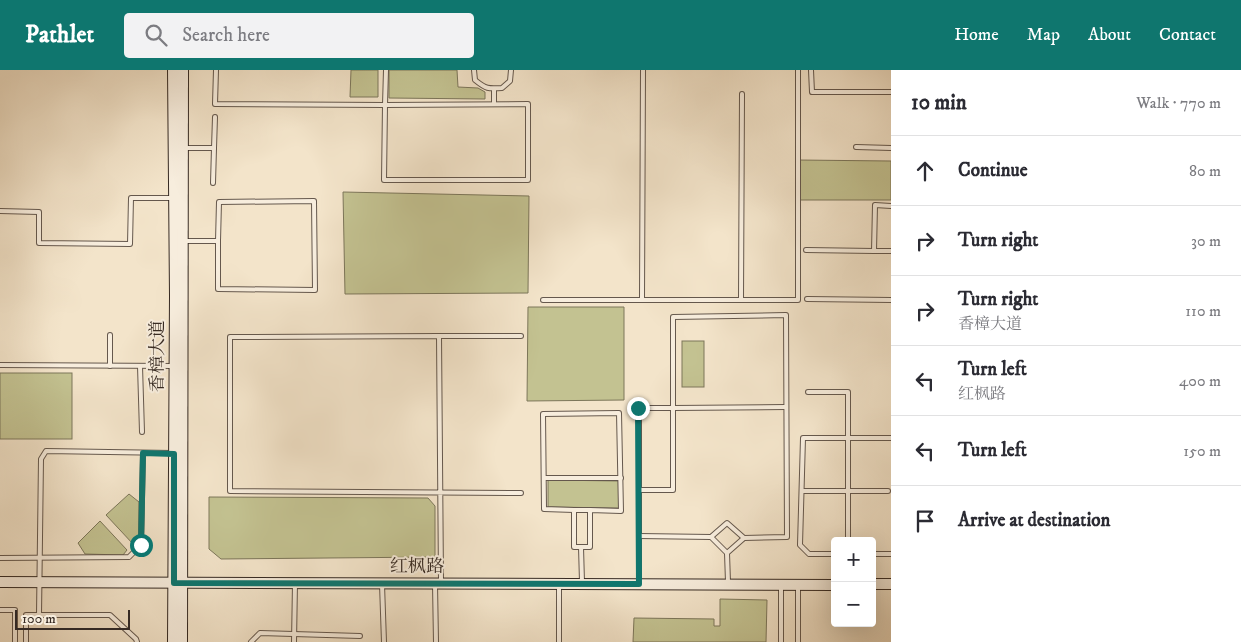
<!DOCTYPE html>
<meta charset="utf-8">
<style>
:root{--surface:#fff;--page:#f2f2f3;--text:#2b2b33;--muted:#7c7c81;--line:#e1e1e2;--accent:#0f766e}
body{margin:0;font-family:"IM FELL DW Pica","Noto Serif SC",serif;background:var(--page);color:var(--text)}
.controls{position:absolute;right:15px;bottom:15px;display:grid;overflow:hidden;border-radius:5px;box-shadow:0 5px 20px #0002}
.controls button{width:45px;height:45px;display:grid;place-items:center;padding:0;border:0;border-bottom:1px solid var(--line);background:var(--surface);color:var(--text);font:25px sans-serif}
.scale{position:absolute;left:15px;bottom:12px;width:115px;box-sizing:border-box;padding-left:5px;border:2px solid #362a23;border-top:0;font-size:14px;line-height:18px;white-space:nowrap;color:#362a23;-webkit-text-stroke:4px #f7eddd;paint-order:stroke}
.stop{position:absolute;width:15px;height:15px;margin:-11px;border:4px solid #0f766e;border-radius:50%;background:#fff}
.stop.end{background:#0f766e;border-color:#fff;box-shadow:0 1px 5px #0008}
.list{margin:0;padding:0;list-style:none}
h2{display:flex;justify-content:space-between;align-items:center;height:65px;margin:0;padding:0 20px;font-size:21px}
h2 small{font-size:16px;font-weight:400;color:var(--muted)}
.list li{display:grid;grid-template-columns:32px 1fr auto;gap:15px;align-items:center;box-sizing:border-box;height:70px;padding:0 20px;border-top:1px solid var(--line)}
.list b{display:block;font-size:19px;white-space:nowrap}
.list p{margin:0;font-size:16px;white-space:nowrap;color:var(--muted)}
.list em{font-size:16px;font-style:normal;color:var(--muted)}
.icon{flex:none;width:28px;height:28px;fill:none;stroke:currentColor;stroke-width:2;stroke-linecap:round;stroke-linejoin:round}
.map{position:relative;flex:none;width:891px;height:572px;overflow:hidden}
header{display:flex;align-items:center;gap:30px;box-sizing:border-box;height:70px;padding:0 25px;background:var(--accent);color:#fff}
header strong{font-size:24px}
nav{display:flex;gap:28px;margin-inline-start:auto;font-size:18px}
.search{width:350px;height:45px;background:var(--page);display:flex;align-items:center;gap:12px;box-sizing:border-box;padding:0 18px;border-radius:5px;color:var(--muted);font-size:19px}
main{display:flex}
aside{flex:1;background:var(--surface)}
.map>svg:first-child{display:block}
.green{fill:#c3c291;stroke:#7c765a}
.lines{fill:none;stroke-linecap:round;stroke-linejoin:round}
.lane-casing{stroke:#65584d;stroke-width:6}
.secondary-casing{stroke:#362a23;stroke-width:12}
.lane{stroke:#f7eddd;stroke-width:4}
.secondary{stroke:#f7eddd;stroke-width:10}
.route{stroke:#0f766e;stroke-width:6}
.labels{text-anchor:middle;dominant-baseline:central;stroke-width:4;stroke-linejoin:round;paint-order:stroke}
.street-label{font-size:18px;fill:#362a23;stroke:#f7eddd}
</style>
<header>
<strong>Pathlet</strong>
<div class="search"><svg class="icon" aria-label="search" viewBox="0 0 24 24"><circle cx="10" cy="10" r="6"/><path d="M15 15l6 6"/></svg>Search here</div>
<nav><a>Home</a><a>Map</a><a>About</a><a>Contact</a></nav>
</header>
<main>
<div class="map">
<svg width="891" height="572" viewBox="0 0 891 572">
<rect width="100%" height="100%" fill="#f3e4ca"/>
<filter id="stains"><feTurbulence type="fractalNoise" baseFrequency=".004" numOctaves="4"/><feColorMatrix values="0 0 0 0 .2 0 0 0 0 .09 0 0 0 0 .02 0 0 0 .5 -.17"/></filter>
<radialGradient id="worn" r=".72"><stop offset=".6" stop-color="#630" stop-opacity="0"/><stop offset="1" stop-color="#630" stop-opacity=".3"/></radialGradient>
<g class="green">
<path d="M351,0H378V27H350Z"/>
<path d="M389,0H457L458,17L478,18L485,22V29L389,28Z"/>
<path d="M798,90L891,91V130H798Z"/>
<path d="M343,122L529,126L528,223L345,224Z"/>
<path d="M528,237H624V330L527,331Z"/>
<rect x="682" y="271" width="22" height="46"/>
<rect x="0" y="303" width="72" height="66"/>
<path d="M548,410L619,411V438L548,437Z"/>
<path d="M129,424L139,432V470L133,474L106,445Z"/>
<path d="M209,427L428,428L435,436V487L221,489L209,479Z"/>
<path d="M100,451L127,480L123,485L85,484L78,473Z"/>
<path d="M720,529L767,530L766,572H633L634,548L714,549V556H720Z"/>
</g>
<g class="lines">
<g class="lane-casing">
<g id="lane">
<path d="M216,0L215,34L385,35L386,0"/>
<path d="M474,0L475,10C486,19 488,19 502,18L510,11L511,0"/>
<path d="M811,0L812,22H891"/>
<path d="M494,19V34"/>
<path d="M528,34V110H384L385,35Z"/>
<path d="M856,77L891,78"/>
<path d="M185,78H214L215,47"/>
<path d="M213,113L214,78"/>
<path d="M891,136L875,135L874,181H891"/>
<path d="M0,141L39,142V173L130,174L131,128H174"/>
<path d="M185,171H218V219L315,220L314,131L219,132L218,171"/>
<path d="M806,180L874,181"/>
<path d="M642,229L643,0"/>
<path d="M807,229L891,230"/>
<path d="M543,230H798V0"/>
<path d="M741,230L742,24"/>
<path d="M110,265V296"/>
<path d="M439,266H521"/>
<path d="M0,295L174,296"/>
<path d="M140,296L142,362"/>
<path d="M808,322H848V471"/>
<path d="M544,408H621"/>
<path d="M639,420H673V338L786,337"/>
<path d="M802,421H888"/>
<path d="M574,440H590"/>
<path d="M639,466L711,467L727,453L744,468"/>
<path d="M711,467L727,483"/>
<path d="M581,477H590V440L621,441L619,343L543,344L544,439L574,440V477H581L582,512"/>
<path d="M835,484H809L800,475L803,368H891"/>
<path d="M872,484H891"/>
<path d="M0,488L129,487L141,475L143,383"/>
<path d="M441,511L439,266L230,267V421L521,423"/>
<path d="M639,513V338H673V247L786,245L787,467L744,468L727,483L728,512"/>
<path d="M382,514L384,572"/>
<path d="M435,514L436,572"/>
<path d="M0,540H15V572"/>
<path d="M39,545H110L136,569L137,572"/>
<path d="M26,572V545H39L41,389L46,381L172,383"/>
<path d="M251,572L260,563L360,566"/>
<path d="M294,572L295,513"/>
<path d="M559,572V514"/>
<path d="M781,572V517"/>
<path d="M798,572V517"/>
</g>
</g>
<g class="secondary-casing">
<g id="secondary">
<path d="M173,0L175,226L173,572"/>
<path d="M0,512L835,515"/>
<path d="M872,514H891"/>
<path d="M182,572L183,0"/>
</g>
</g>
<use href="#lane" class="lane"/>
<use href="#secondary" class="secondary"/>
</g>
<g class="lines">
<path class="route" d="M141,475L143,383L174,384V513L639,514L638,338"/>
</g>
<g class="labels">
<g class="street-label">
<text transform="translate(158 286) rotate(-90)">香樟大道</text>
<text x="417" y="497">红枫路</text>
</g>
</g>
<rect width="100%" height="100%" filter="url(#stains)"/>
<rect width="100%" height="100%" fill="url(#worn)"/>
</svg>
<div class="controls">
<button>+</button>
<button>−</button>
</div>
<div class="scale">100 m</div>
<div class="stop" style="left:141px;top:475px"></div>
<div class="stop end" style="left:638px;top:338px"></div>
</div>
<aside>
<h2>10 min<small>Walk · 770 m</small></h2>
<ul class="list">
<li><svg class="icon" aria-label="ahead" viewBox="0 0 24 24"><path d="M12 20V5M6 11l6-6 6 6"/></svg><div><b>Continue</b></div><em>80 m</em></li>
<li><svg class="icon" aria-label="right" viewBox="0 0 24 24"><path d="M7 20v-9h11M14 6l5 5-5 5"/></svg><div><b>Turn right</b></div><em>30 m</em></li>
<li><svg class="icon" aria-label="right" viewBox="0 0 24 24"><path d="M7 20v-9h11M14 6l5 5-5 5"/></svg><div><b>Turn right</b><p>香樟大道</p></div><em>110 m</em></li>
<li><svg class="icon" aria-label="left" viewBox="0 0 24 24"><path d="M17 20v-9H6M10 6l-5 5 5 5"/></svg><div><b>Turn left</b><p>红枫路</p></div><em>400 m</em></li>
<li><svg class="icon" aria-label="left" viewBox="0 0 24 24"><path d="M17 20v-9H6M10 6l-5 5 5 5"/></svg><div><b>Turn left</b></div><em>150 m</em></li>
<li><svg class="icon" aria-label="arrive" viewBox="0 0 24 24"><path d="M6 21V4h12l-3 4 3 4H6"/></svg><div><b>Arrive at destination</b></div></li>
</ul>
</aside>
</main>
